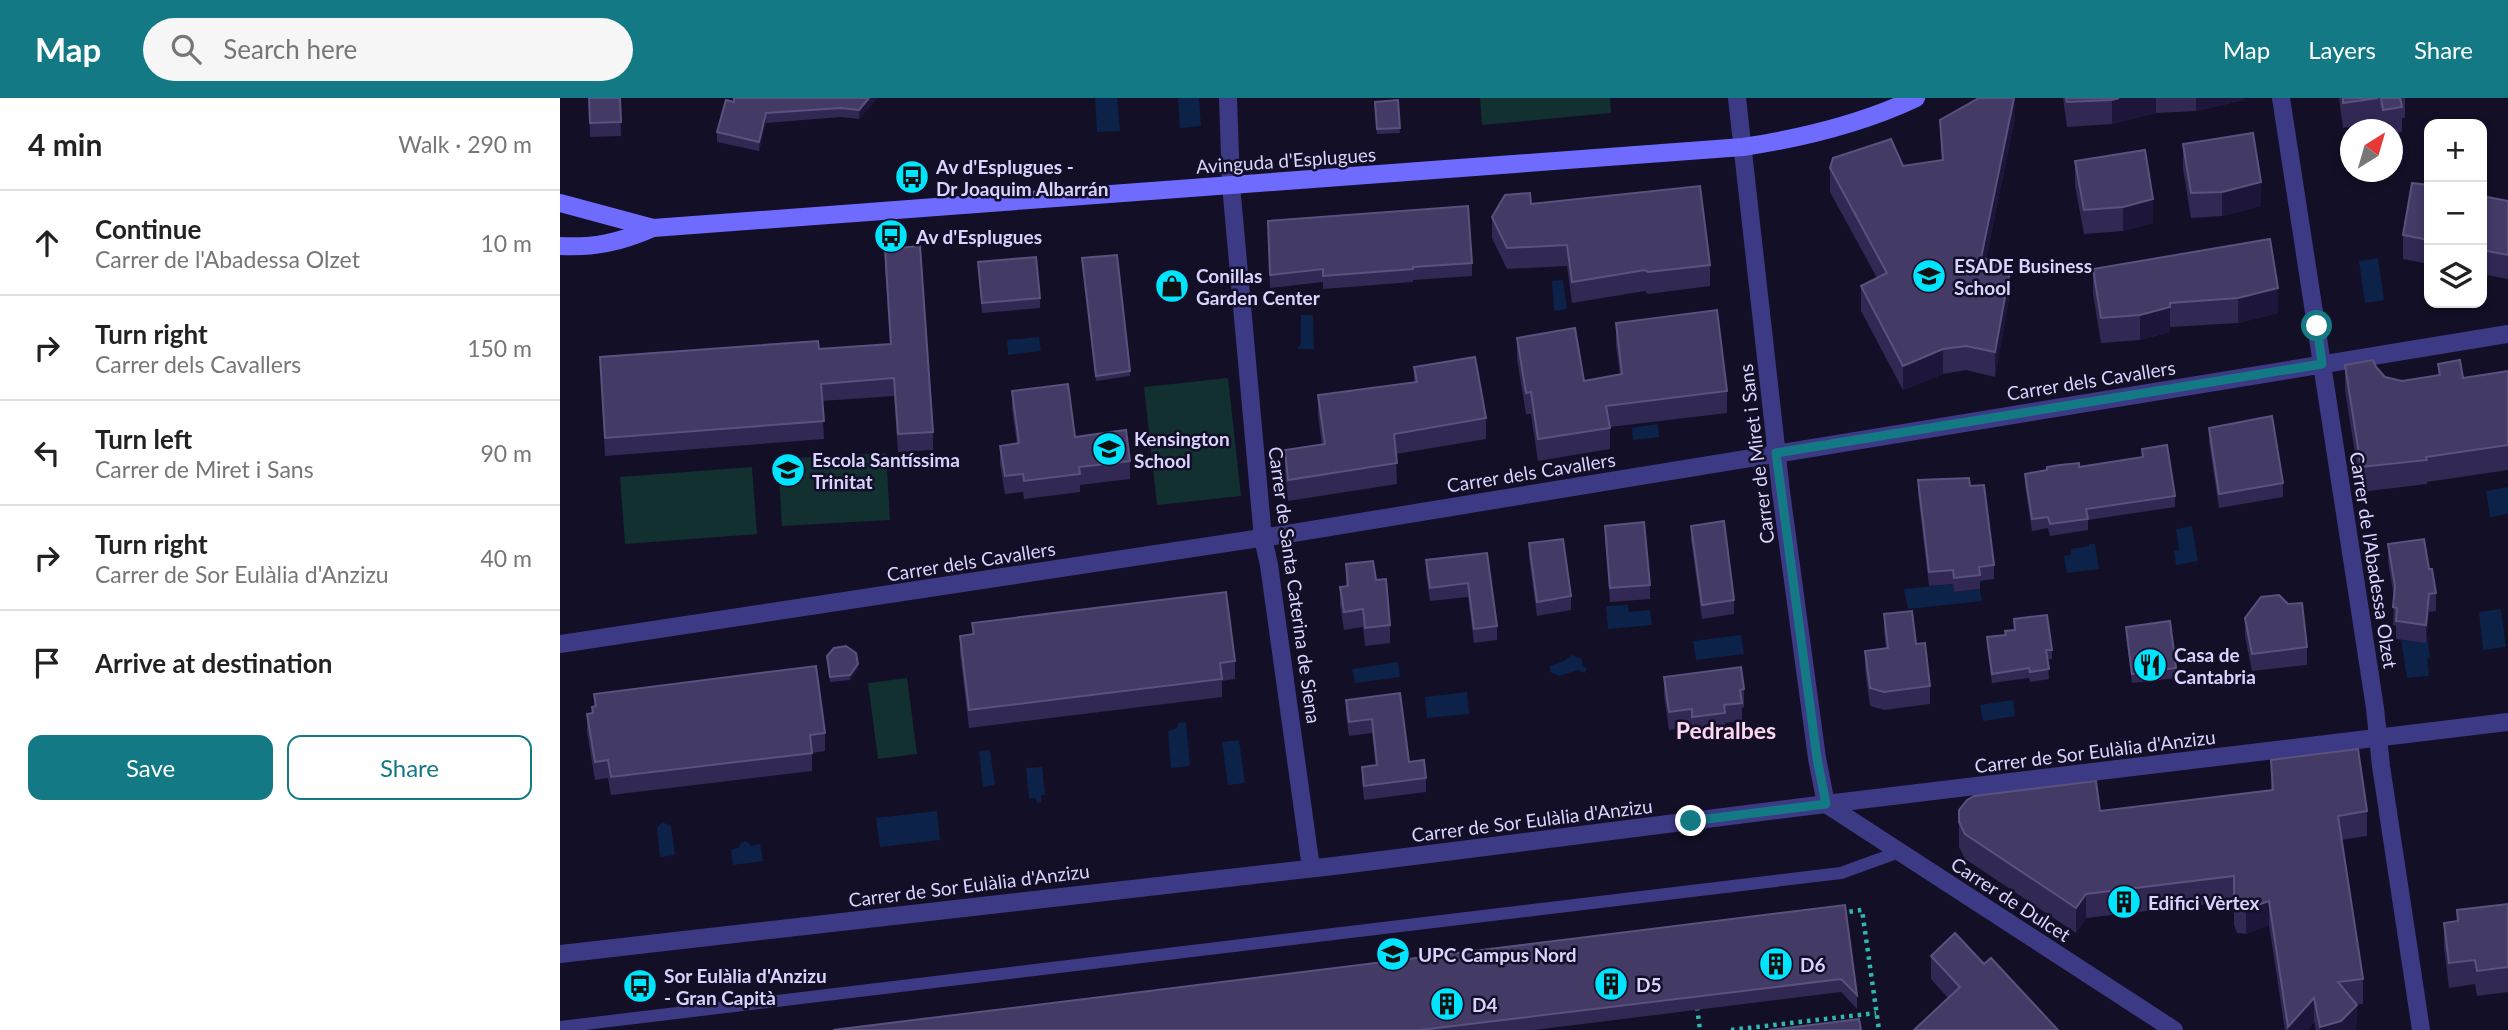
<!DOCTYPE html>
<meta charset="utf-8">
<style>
:root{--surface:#fff;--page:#f6f6f6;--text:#222;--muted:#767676;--line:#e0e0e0;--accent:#137a85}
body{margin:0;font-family:Lato,sans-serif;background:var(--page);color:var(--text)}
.controls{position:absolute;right:21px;top:21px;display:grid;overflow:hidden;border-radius:14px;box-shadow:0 4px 10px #0003}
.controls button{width:63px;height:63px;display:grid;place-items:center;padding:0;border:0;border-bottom:2px solid var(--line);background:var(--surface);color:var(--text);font:35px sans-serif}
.compass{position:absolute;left:1780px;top:21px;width:63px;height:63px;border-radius:50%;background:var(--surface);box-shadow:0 4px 10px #0003;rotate:37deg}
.stop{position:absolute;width:21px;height:21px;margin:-16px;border:5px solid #137a85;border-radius:50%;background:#fff}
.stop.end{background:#137a85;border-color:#fff;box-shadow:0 2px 7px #0008}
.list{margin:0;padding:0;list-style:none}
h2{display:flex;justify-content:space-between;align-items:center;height:91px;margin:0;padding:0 28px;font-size:30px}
h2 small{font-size:23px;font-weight:400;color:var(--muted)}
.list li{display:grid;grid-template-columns:46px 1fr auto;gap:21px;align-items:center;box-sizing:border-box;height:105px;padding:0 28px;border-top:2px solid var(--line)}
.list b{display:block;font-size:26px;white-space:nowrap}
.list p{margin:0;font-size:23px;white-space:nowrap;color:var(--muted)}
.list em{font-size:23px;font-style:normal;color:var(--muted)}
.actions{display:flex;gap:14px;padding:21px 28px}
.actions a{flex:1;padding:16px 0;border:2px solid var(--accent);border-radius:14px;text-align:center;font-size:24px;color:var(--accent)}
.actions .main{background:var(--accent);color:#fff}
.icon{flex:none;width:38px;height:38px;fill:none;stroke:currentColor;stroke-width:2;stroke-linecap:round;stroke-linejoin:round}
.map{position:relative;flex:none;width:1948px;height:932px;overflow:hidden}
header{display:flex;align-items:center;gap:42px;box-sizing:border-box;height:98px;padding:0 35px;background:var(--accent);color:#fff}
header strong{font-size:33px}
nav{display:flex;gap:38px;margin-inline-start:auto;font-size:24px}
.search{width:490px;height:63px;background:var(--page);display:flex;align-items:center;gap:18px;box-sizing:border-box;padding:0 24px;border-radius:38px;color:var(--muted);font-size:26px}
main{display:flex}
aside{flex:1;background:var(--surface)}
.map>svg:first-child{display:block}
.green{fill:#12302f}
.water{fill:#0c2248}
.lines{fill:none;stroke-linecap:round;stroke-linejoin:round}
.path{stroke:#2fb8b0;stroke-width:4.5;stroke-dasharray:3.5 5;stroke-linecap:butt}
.lane{stroke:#3d3a85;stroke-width:12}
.street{stroke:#3d3a85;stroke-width:18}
.secondary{stroke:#6f6bff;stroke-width:18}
.wall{fill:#312854}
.shaded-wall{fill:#1d163a}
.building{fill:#433a66;stroke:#5a527e;stroke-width:2}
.route{stroke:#137a85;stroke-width:9}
.labels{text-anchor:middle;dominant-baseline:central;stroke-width:5;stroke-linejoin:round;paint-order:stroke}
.street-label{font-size:19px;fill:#d9d4ff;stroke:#130f26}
.poi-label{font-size:19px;font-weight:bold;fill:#d9d4ff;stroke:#130f26;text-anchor:start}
.quarter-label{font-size:23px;font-weight:bold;fill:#ffd6f0;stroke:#130f26}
</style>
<header>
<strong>Map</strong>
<div class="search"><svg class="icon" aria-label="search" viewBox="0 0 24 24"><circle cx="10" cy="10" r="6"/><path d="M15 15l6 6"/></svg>Search here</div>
<nav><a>Map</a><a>Layers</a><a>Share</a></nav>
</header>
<main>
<aside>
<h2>4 min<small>Walk · 290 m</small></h2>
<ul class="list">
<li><svg class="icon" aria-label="ahead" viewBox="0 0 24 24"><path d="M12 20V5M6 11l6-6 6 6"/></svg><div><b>Continue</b><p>Carrer de l'Abadessa Olzet</p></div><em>10 m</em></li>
<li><svg class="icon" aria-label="right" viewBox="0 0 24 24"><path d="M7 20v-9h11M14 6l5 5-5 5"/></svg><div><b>Turn right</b><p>Carrer dels Cavallers</p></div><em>150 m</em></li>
<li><svg class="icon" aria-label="left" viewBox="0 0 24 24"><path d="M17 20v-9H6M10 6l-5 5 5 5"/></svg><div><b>Turn left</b><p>Carrer de Miret i Sans</p></div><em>90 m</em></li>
<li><svg class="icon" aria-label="right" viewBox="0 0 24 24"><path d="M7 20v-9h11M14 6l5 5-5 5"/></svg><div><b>Turn right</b><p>Carrer de Sor Eulàlia d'Anzizu</p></div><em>40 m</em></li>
<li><svg class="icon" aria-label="arrive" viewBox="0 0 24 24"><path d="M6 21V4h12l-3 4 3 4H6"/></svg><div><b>Arrive at destination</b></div></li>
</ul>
<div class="actions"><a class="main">Save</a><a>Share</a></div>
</aside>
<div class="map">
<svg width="1948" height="932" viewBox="0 0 1948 932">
<rect width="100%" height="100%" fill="#130f26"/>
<g class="green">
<path d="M920,0H1050L1051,15L922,27Z"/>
<path d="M668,280L681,398L597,407L584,289Z"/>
<path d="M326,355L330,422L222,428L218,361Z"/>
<path d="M192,369L197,436L65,446L60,379Z"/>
<path d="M347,580L357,656L318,661L308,585Z"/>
</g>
<g class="water">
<path d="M535,0H557L560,33L537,34Z"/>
<path d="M618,0H639L641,28L620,30Z"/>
<path d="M1818,160L1824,202L1805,205L1799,163Z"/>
<path d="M1003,182L1007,211L994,213L992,183Z"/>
<path d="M741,217H753L754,251H737L741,245Z"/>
<path d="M479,239L481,253L448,257L447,242Z"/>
<path d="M1098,326L1099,339L1073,342L1072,330Z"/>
<path d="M1948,389V416L1930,419L1926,393Z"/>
<path d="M1632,428L1638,463L1616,467L1614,453L1619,452L1616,431Z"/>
<path d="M1529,446H1535L1539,471L1507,475L1504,458L1511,457V451L1529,448Z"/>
<path d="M1393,486L1394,494L1420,491L1422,503L1348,511L1344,491Z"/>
<path d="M1068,507L1069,514L1090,512L1092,527L1048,531L1046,508Z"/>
<path d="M1941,511L1946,549L1923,552L1919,514Z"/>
<path d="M1867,535L1870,560L1867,561L1869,578L1847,580L1841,542L1866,545Z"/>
<path d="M1181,537L1184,556L1136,562L1133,543Z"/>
<path d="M1012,557L1022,561V568L1027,570L1025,575L1018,572L999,578L990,574V568L1004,563Z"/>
<path d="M838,564L840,579L795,585L792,571Z"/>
<path d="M907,594L909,616L867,620L865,599Z"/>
<path d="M1453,602L1455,618L1423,623L1420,607Z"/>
<path d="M626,624L630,668L611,670L608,633L617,630L618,625Z"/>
<path d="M679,642L685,685L668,687L662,644Z"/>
<path d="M430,652L435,687L423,689L419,653Z"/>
<path d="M482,669L485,697H481V704L477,705L476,700H469L466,670Z"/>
<path d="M377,713L380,742L320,749L316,720Z"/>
<path d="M102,724L111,728L115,757L100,759L97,730Z"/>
<path d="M186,743L191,748L200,746L203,763L173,767L171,752L178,750L181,745Z"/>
</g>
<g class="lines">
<g class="path">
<path d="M1281,815L1302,812L1319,932"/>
<path d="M1137,909L1140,932"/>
<path d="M1171,932L1316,915"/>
</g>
<path class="lane" d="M0,929L1281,775L1339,754"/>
<g class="street">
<path d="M668,0L671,87L703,440L709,467L751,770"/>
<path d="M1177,0L1221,394L1257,660L1266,706"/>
<path d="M1721,0L1815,610L1821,668L1861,932"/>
<path d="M0,546L727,436L1948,236"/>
<path d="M1266,706L1614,932"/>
<path d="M0,856L782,767L1266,706L1948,624"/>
</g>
<g class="secondary">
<path d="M0,105L93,130L1183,49C1242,40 1301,26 1356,0"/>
<path d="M0,148C34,150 61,144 93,130"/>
</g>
</g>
<g class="wall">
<path d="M29,0H60L61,38L30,39Z"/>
<path d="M174,0H317L299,21L281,19L206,25L199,53L157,44V34Z"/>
<path d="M1455,0V19L1426,161L1451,190L1435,279L1406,272L1383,276L1343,292L1301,213V188L1317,180L1270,94V70L1343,68L1382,62L1380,22Z"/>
<path d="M1503,0H1684V2L1636,13L1596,15L1552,26L1507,29Z"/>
<path d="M1779,0H1845V20H1842V34L1832,36V32H1822L1821,24L1783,30Z"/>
<path d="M838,2L840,35L817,36L815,4Z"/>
<path d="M1623,46L1701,108L1662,118L1631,120L1623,71Z"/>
<path d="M1515,63L1593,125L1563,133L1524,136L1515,88Z"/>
<path d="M1869,87V166L1843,161V137Z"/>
<path d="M1922,98L1948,103V181L1922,176Z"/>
<path d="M971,106L1150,167V188L1088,196L1085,193L1012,205L1007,168L947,171L932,140V119Z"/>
<path d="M708,123L912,165V178L853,182V184L763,191V184L710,190Z"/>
<path d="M1710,141L1718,215L1678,225L1610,229V234L1580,242L1541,245L1533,196V171Z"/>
<path d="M325,151L373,334V352L338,354L334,298L262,303L264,341L45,358L40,259L259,251L330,246L325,169Z"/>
<path d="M522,160L570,273V278L536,283Z"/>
<path d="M418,164L480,200V210L422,215Z"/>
<path d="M1056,225L1167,293V315L1050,329V351L978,363L971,316H966L957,261V240L1024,283L1060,277L1056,247Z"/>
<path d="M1878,266L1903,280L1948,273V372L1867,384V386L1801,394L1785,292V267L1816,269L1825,279L1842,283L1878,278Z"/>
<path d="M854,269L926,320V341L836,356L837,386L728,403L725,373V352L762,347L758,317V297L854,285Z"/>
<path d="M452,293L515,339L570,363V381L520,387V394L464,401L463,394L445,396L440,366V348L457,346L452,311Z"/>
<path d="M1649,330L1723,385V399L1659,410L1649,344Z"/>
<path d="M1582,351L1615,398V409L1528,422V432L1490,438L1488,430L1472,433L1465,387V376L1582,359Z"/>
<path d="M1358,382L1410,388L1434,467V481L1420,483V491L1394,494L1393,486L1369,488L1358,396Z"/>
<path d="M1045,428L1090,487V501L1050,504L1045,442Z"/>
<path d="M1131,428L1174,502V516L1142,521L1131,442Z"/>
<path d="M969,445L1011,498V512L977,518L969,459Z"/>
<path d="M1828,446L1869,471L1876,495V513L1869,514L1866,545L1836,541V528L1833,527L1834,499L1828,464Z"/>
<path d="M927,455L937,528V542L914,545L908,499L870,503L866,476V462Z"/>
<path d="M786,466L816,482L830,527V545L805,548L803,529L784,532L780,507V489L786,488Z"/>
<path d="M1324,516L1356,546L1370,588V606L1324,612L1310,608L1305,571V553L1326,550L1324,534Z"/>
<path d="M1685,520L1747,549V567L1692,573L1685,538Z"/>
<path d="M1454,521L1492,552V561H1488L1489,581L1470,584L1469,580L1432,585L1427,549V539L1445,538V533L1454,532Z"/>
<path d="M412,525L675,563V581L662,583V599L409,630L400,556V538L412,536Z"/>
<path d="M1566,529L1616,570V580L1572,585L1566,538Z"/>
<path d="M267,558L298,571L290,582L270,584Z"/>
<path d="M1104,579L1184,591V609L1182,610V623L1165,625V633L1132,637V629L1109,632L1104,597Z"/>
<path d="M840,595L849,664L866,680V694L804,702L802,683V669L816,668L812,635L789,638L786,616V602Z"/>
<path d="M34,596L265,635V653L252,655V673L51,697L48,680L35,682L27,634V616L32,615V609L34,608Z"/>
<path d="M1711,662L1807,713V738L1781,742L1803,881V906H1797L1796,932H1756L1754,924L1747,932H1725L1709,827L1686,836L1677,835L1674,827V803L1526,820L1516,835L1405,761L1399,749V724L1540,713L1711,692Z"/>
<path d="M1948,806V894L1917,898L1915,886L1889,890L1884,849V825L1897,823V812Z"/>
<path d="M1285,807L1297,897V911L1281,894L974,932H273Z"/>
<path d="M1371,858L1424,866L1388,900L1371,881Z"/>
</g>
<g class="shaded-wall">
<path d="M309,0H317L299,21V12Z"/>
<path d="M1454,0H1455V19L1421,185V160Z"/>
<path d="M1559,0H1596V15L1552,26V2Z"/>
<path d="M1636,0H1684V2L1636,13Z"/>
<path d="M206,15V25L199,53V44Z"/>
<path d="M1701,84V108L1662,118V94Z"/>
<path d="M1593,101V125L1563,133V109Z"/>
<path d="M1451,166V190L1435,279V254Z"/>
<path d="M1718,190V215L1678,225V200Z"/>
<path d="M1610,209V234L1580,242V217Z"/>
<path d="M1383,251V276L1343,292V268Z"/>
<path d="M1869,496V514L1866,545V527Z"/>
<path d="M298,566V571L290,582V577Z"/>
<path d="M1526,796V820L1516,835V810Z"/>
<path d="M1709,803V827L1686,836V811Z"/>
<path d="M1754,900V924L1747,932H1728V929Z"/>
<path d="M1797,907L1796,932H1760V929Z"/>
</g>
<g class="building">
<path d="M29,0H60L61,24L30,25Z"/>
<path d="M174,0H309L299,12L281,10L206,15L199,44L157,34L166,2L174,4Z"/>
<path d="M1419,0H1454L1421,160L1451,166L1435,254L1406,248L1383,251L1343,268L1301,188L1327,175L1270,70L1273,60L1331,41L1343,68L1383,62L1380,22Z"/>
<path d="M1506,0H1559L1552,2L1507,4Z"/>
<path d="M1783,0H1818L1783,5Z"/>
<path d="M1821,0H1840L1842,9L1823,12Z"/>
<path d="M838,2L840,30L817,31L815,4Z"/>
<path d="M1693,35L1701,84L1662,94L1631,95L1623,46Z"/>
<path d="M1585,52L1593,101L1563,109L1524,112L1515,63Z"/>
<path d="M1852,85L1869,87V142L1843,137Z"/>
<path d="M1140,88L1150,167L1088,174L1085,172L1012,184L1007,147L947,150L932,119L945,97L970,95L971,106Z"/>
<path d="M1922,98L1948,103V157L1922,152Z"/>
<path d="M908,108L912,165L853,169V171L763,178V171L710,177L708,123Z"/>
<path d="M1710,141L1718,190L1678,200L1610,205V209L1580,217L1541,220L1533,171Z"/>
<path d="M360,148L373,334L338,336L334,280L261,286L264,323L45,340L40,259L258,243L259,251L331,246L325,151Z"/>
<path d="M557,157L570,273L536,278L522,160Z"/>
<path d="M476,159L480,200L422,205L418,164Z"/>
<path d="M1157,212L1167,293L1046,308L1050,330L978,341L971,294L966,295L957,240L1015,230L1024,283L1062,276L1056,225Z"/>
<path d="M915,259L926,320L834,336L837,365L728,382L725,352L765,346L758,297L857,284L854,269Z"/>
<path d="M1813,262L1816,269L1825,279L1842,283L1880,277L1878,266L1900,262L1903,280L1948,273V347L1866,359L1867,362L1801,369L1785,267Z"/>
<path d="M508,286L515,339L566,332L570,363L519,369L520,376L464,383L463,376L445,378L440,348L459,345L452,293Z"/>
<path d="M1712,318L1723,385L1659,396L1649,330Z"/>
<path d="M1607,347L1615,398L1526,411L1528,421L1490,426L1488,419L1472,421L1465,376L1487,372V369L1500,367L1519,365V369L1583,359L1582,351Z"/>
<path d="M1409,380L1410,388L1424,387L1434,467L1419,469L1420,477L1394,480L1393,472L1369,474L1358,382Z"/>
<path d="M1164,423L1174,502L1142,507L1131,428Z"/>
<path d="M1084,424L1090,487L1050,490L1045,428Z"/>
<path d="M1003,441L1011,498L977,504L969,445Z"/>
<path d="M1864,441L1869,471H1872L1876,495L1869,496L1866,527L1836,523L1837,510L1833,509L1835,488L1828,446Z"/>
<path d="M927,455L937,528L914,531L908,485L870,490L866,462Z"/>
<path d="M813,463L816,482L826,481L830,527L805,530L803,511L784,514L780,489L788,488L786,466Z"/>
<path d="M666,494L675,563L660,565L662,581L409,612L400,538L414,536L412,525Z"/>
<path d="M1719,497L1728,506L1742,505L1747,549L1692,556L1685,520L1701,499Z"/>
<path d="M1352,513L1356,546L1365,545L1370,588L1324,594L1310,590L1305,553L1328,550L1324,516Z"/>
<path d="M1487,517L1492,552H1486L1489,571L1470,574L1469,570L1432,576L1427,539L1446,537L1445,533L1455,532L1454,521Z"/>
<path d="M1610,523L1616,570L1572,576L1566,529Z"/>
<path d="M286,548L296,555L298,566L290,577L270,579L267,558L274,550Z"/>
<path d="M256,568L265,635L250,637L252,655L51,679L48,662L35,664L27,616L33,615L32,609L36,608L34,596Z"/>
<path d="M1181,569L1184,591L1180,592L1182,605L1164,607L1165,615L1132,619V611L1109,614L1104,579Z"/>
<path d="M840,595L849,664L864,662L866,680L804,688L802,669L817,667L812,621L789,624L786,602Z"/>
<path d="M1798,651L1807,713L1778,718L1803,881L1778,884L1797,907L1781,923L1760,929L1754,900L1728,929L1709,803L1686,811L1677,810L1674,802V778L1526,796L1516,810L1405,736L1399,724V712L1407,702L1414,698L1536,683L1540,713L1713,692L1711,662Z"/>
<path d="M1948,806V869L1917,873L1915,862L1889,865L1884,825L1898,823L1897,812Z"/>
<path d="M1285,807L1297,897L1281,881L860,932H273Z"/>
<path d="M1395,835L1424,866L1431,860L1498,932H1354L1400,889L1371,858Z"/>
<path d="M1299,921L1301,932H1209Z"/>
</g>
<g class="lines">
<path class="route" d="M1131,723L1266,706L1257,660L1216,355L1762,266L1757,228"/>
</g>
<defs>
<g id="bus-disc" transform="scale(1.75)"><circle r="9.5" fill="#00e5ff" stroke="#130f26"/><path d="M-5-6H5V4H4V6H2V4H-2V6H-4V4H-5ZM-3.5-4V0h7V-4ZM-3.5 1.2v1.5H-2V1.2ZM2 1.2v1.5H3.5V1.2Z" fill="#111"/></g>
<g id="university-disc" transform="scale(1.75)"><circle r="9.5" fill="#00e5ff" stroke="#130f26"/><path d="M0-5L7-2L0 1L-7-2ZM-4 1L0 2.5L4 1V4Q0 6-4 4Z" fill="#111"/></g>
<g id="shop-disc" transform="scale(1.75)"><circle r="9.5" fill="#00e5ff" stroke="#130f26"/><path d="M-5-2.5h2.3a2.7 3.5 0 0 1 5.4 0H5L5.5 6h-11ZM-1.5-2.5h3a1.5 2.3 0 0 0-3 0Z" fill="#111"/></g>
<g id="school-disc" transform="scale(1.75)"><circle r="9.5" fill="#00e5ff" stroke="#130f26"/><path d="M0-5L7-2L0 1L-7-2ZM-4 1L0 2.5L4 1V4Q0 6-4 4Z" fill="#111"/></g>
<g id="restaurant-disc" transform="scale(1.75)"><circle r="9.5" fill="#00e5ff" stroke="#130f26"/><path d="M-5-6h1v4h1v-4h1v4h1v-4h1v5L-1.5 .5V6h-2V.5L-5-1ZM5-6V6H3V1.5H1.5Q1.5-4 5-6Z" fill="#111"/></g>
<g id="building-disc" transform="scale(1.75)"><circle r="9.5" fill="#00e5ff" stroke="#130f26"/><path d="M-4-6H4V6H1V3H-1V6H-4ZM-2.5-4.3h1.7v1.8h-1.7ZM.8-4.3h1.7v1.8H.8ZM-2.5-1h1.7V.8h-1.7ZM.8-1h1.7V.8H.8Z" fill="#111"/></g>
</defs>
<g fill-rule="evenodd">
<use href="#bus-disc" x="352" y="79"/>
<use href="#bus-disc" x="331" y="138"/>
<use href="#university-disc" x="1369" y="178"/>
<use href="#shop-disc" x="612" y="188"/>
<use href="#school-disc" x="549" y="351"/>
<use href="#school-disc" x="228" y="372"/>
<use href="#restaurant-disc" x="1590" y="567"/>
<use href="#building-disc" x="1564" y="804"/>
<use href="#university-disc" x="833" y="856"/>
<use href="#building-disc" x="1216" y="866"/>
<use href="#building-disc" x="1051" y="886"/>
<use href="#bus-disc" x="80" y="888"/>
<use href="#building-disc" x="887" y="906"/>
</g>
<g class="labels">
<g class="street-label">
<text transform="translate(726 62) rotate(-4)">Avinguda d'Esplugues</text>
<text transform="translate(1531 282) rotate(-9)">Carrer dels Cavallers</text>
<text transform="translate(1196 356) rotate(-97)">Carrer de Miret i Sans</text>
<text transform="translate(971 374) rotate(-9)">Carrer dels Cavallers</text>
<text transform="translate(1814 462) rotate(81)">Carrer de l'Abadessa Olzet</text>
<text transform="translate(411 463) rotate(-9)">Carrer dels Cavallers</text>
<text transform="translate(735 487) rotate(82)">Carrer de Santa Caterina de Siena</text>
<text transform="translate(1535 653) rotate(-7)">Carrer de Sor Eulàlia d'Anzizu</text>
<text transform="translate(972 722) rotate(-7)">Carrer de Sor Eulàlia d'Anzizu</text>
<text transform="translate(409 787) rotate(-7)">Carrer de Sor Eulàlia d'Anzizu</text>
<text transform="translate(1451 801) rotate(33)">Carrer de Dulcet</text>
</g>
<g class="poi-label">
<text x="376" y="68">Av d'Esplugues -<tspan x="376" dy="22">Dr Joaquim Albarrán</tspan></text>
<text x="356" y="138">Av d'Esplugues</text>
<text x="1394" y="167">ESADE Business<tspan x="1394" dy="22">School</tspan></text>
<text x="636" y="177">Conillas<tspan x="636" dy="22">Garden Center</tspan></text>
<text x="574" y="340">Kensington<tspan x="574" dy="22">School</tspan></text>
<text x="252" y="361">Escola Santíssima<tspan x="252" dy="22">Trinitat</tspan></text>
<text x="1614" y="556">Casa de<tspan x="1614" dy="22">Cantabria</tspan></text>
<text x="1588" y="804">Edifici Vèrtex</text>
<text x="858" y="856">UPC Campus Nord</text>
<text x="1240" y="866">D6</text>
<text x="104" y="877">Sor Eulàlia d'Anzizu<tspan x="104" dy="22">- Gran Capità</tspan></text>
<text x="1076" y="886">D5</text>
<text x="912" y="906">D4</text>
</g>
<g class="quarter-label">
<text x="1166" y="632">Pedralbes</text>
</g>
</g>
</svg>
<div class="controls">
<button>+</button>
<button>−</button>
<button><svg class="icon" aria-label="layers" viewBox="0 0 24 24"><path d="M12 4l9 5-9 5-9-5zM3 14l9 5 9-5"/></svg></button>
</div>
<svg class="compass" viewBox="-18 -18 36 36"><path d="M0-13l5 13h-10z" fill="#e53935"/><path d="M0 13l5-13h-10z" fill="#767676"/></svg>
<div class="stop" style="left:1757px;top:228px"></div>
<div class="stop end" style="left:1131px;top:723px"></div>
</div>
</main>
